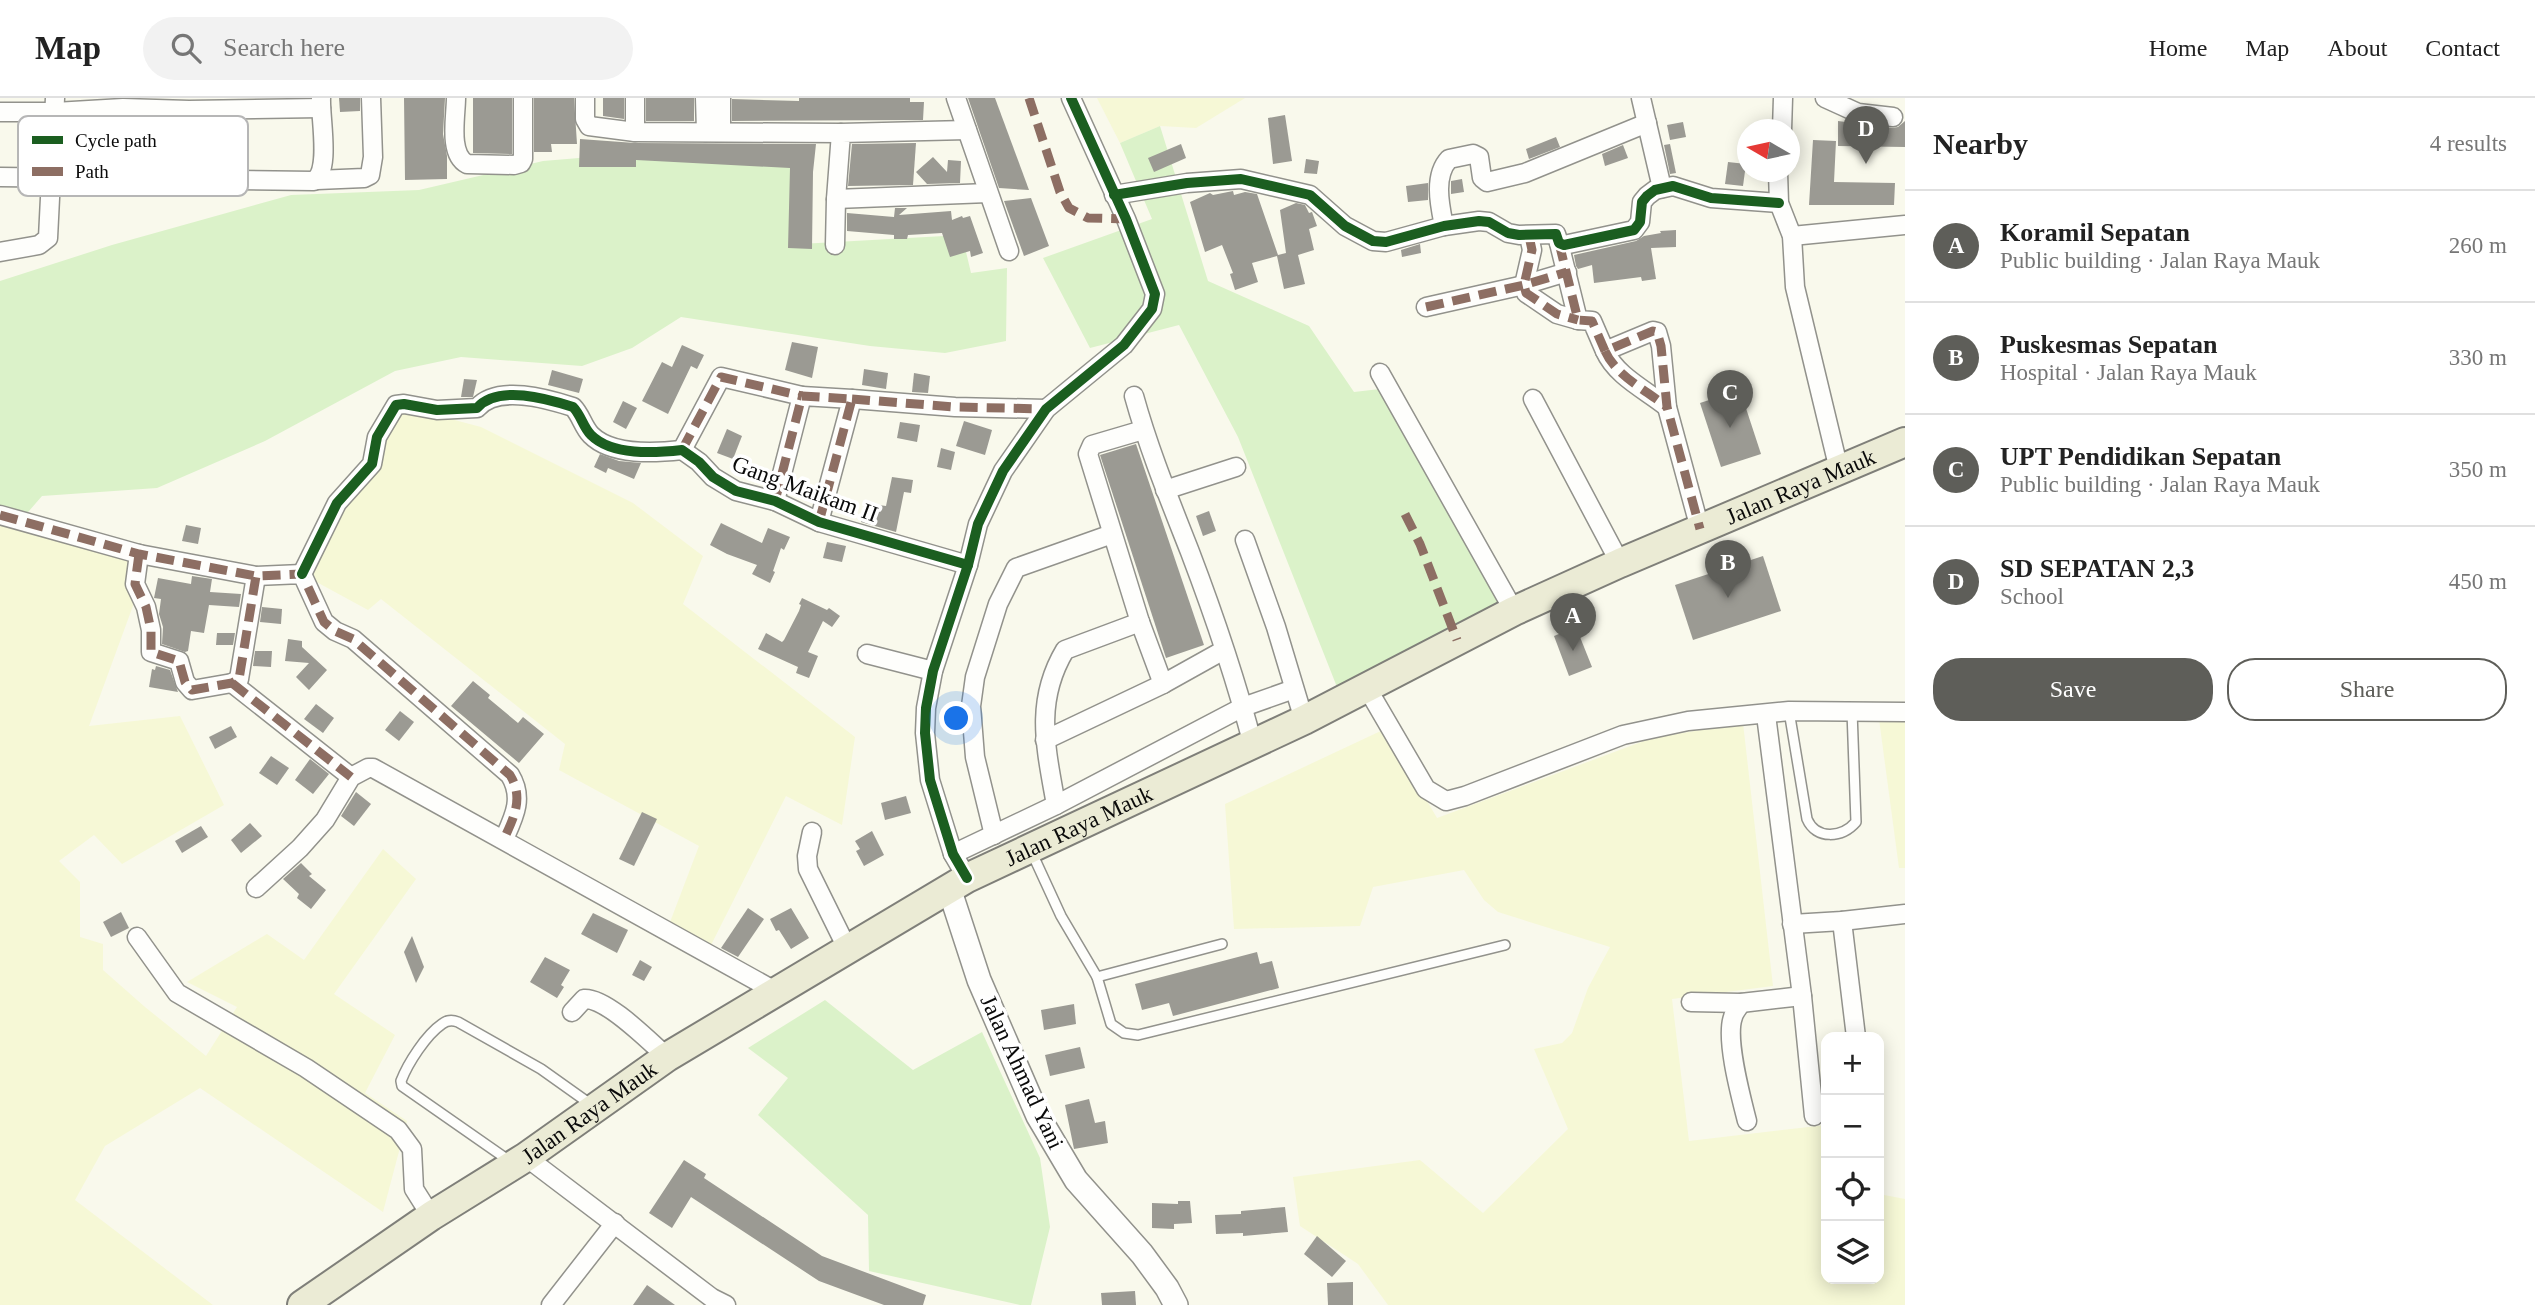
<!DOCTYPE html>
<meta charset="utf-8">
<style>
:root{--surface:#fff;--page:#f2f2f2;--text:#222;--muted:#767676;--line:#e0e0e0;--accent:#5e5e59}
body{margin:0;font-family:"Times New Roman",serif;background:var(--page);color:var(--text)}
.controls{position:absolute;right:21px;bottom:21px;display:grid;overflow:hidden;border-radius:14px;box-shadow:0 4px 18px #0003}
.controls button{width:63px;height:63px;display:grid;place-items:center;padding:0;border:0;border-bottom:2px solid var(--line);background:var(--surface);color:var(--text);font:35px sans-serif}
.compass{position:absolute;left:1737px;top:21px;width:63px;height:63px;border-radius:50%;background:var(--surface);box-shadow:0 4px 18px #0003;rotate:279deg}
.you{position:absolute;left:957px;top:621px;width:24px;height:24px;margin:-18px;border:5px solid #fff;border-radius:50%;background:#1a73e8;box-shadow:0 0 0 10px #1a73e833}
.badge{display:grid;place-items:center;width:46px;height:46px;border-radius:50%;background:var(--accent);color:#fff;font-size:23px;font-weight:700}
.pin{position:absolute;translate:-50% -58px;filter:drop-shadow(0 2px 4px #0008)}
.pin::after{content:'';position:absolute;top:37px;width:24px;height:21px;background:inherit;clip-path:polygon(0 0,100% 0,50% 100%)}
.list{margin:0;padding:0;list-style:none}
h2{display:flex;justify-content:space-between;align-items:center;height:91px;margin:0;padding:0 28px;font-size:30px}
h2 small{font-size:23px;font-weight:400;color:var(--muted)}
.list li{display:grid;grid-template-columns:46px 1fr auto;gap:21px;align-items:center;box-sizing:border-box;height:112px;padding:0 28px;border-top:2px solid var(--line)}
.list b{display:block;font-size:26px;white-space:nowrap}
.list p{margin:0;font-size:23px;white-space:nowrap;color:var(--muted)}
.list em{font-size:23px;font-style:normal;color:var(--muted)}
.actions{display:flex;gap:14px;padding:21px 28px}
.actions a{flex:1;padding:16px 0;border:2px solid var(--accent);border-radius:28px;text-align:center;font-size:24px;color:var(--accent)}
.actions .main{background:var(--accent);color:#fff}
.icon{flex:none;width:38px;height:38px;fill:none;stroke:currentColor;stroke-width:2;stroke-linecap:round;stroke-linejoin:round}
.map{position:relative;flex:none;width:1905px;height:1207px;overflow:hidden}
header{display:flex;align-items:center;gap:42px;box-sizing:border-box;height:98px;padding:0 35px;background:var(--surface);border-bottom:2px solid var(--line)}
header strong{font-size:33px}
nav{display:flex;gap:38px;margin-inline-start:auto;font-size:24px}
.search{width:490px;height:63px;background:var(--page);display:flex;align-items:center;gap:18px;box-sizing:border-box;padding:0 24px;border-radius:38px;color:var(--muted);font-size:26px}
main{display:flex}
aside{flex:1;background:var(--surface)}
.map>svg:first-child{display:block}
.farmland{fill:#f6f8d6}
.green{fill:#dbf2c9}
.building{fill:#9b9a93}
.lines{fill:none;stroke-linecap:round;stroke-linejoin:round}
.service-casing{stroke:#92928c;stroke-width:12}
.minor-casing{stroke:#92928c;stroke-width:21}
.tertiary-casing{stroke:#92928c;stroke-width:26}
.primary-casing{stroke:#7f7f79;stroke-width:32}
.service{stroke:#fefefc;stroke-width:9}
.minor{stroke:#fefefc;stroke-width:18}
.tertiary{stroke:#fefefc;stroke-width:23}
.primary{stroke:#ebebd5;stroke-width:28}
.quiet{stroke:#8d6e63;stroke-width:9;stroke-dasharray:18 9;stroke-linecap:butt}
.cycleway-casing{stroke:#fff;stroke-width:15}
.cycleway{stroke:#1b5e20;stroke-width:10}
.labels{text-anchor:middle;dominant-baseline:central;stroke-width:7;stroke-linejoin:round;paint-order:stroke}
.street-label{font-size:23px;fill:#0a0a0a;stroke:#fff}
.key{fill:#fff;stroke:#b6b6b6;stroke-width:2}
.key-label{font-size:19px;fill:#0a0a0a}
</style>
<header>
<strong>Map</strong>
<div class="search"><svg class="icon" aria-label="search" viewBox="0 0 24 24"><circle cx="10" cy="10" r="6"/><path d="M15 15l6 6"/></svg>Search here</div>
<nav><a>Home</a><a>Map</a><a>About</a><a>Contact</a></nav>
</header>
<main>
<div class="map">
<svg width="1905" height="1207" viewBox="0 0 1905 1207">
<rect width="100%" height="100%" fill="#f9f9ec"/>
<g class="farmland">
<path d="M1097,0H1245L1196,30L1160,28L1120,45Z"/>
<path d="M394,306L481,329L633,405L703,458L683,506L855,639L842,727L786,698L706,857L667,832L699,748L559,672L565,646L381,501L368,512L311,481L309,456Z"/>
<path d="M0,424L149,464L89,628L180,618L224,707L122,766L94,737L59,763L80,784V839L103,846V872L145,909L206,958L237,909L187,884L267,836L304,862L383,751L416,781L334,896L395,937L365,995L407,1023L383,1114L200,990L105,1048L75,1102L213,1207H0Z"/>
<path d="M1905,620V770H1899L1879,621Z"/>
<path d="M1743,625L1773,888L1672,901L1689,1043L1826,1027V1181H1879V1096L1905,1101V1207H1388L1358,1166L1300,1128L1293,1079L1420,1062L1483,1115L1568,1031L1534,951L1562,945L1572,935L1588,890L1610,849L1498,814L1484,802L1464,772L1373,789L1360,828L1234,831L1225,706L1385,631L1437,720L1652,640Z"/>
</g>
<g class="green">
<path d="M1160,28L1208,183L1309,228L1354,294L1397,289L1510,499L1337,589L1238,339L1179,227L1090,250L1043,160L1152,121L1120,45Z"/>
<path d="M627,56L794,60L800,146L962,137L971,175L1007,170L1006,243L945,255L870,248L681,219L632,250L582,268L461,259L395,273L265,343L157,390L42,398L16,428L0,424V183L112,147L291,97L419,92L543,63Z"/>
<path d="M825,902L913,972L982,934L1040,1060L1050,1129L1031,1207H1020L869,1173L868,1117L758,1017L788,980L748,950Z"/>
</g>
<g class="building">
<path d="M339,0H360V13L340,14Z"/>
<path d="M404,0H445L443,36L447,58V81L405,82Z"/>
<path d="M473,0H512V56L473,55Z"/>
<path d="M534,0H574L577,46H551L552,54H534Z"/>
<path d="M603,0H624V21L603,18Z"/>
<rect x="646" y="0" width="48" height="23"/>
<path d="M799,0H910V4H924L923,22L732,23V1L799,3Z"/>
<path d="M968,0H995L1029,92L999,90Z"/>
<path d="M1285,17L1292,63L1273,66L1268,20Z"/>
<path d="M1838,23L1892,30L1898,29L1905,23V49L1838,48Z"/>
<path d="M1683,24L1686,39L1670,42L1667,27Z"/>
<path d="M1556,39L1560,49L1529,61L1526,51Z"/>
<path d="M580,41L635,45L816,46L813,74L812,151L788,150L790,70L636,62V69H579Z"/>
<path d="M1813,42L1836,43L1834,84L1895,85L1894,107H1809Z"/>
<path d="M916,45L913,87L848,88L852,46Z"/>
<path d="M1181,46L1186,60L1154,74L1148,60Z"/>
<path d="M1670,46L1676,75L1670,76L1664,47Z"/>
<path d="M1623,47L1628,60L1605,68L1602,56Z"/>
<path d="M933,59L947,74L948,62L961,63L960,85L927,86L916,74Z"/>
<path d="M1306,61L1319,63L1317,76L1304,75Z"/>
<path d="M1728,64L1746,66L1743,88L1725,86Z"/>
<path d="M1462,81L1464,94L1451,96V83Z"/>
<path d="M1428,85V102L1408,104L1406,88Z"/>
<path d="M1233,93L1234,97L1245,94L1257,96L1278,157L1286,155L1280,112L1296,105L1305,107L1309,115L1312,114L1317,128L1309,131L1314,152L1298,157L1305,186L1284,191L1277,158L1252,165L1258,184L1235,192L1230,176L1233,175L1222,147L1205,154L1190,104L1210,95L1213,97Z"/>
<path d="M1031,100L1049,148L1024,158L1004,103Z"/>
<path d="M895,110H907L899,117L951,113L952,122L962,118L963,120L970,118L983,155L971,159L970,153L950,159L942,135L908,137L907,141H894V137L847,133V115L894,119Z"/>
<path d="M1676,132V149L1651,150L1656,181L1642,183L1641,179L1594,185L1592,167L1578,171L1576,168L1574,157L1636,143L1644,138L1661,135L1660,133Z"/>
<path d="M1420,146L1421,155L1402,159L1401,152Z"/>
<path d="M792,244L818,249L812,280L785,272Z"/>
<path d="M682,247L704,257L697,271L691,268L668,316L642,303L662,264L672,269Z"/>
<path d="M864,271L888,275L886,291L862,287Z"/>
<path d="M552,272L583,281L579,295L548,287Z"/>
<path d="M914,275L930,278L928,295L912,294Z"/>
<path d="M464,281L477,282L473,299H461Z"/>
<path d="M1740,292L1761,356L1721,369L1700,305Z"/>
<path d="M623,303L637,310L626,331L613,324Z"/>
<path d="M964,323L992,332L985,357L956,348Z"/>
<path d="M900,324L920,327L917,344L897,340Z"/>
<path d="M727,331L742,338L733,361L717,355Z"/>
<path d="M1136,346L1204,547L1166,560L1100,357Z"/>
<path d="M941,350L955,354L951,372L937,369Z"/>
<path d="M600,356L619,363L641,365L634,381L608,370L606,375L594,369Z"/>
<path d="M892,379L913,382L911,395L904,394L896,434L861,424L864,405L886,408Z"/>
<path d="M1209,413L1216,433L1203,438L1196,418Z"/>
<path d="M721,425L762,445L768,430L790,439L784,452L781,450L773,473L775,474L770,485L752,476L757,467L727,456L710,447Z"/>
<path d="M186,427L201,430L198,446L182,443Z"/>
<path d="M827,444L846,448L842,464L823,460Z"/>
<path d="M1763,458L1781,513L1693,542L1675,487Z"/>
<path d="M192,478L212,481L210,494L241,496L239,509L209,507L204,535L191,533L188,553L185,554L162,546L163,529L159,516L161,501L154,500L158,480L191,486Z"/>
<path d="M802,500L827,512L829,510L840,518L832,529L823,523L808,554L818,558L809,580L796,575L798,569L758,551L766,535L782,544L784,542L799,513L801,507L799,506Z"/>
<path d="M262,509L282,511L281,526L260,524Z"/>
<path d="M1576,529L1592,569L1569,578L1554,538Z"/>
<path d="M217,535H235L233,547H216Z"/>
<path d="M288,541L302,543V549L327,572L309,592L296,579L309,565L285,563Z"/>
<path d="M255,553H272L271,569L253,568Z"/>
<path d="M156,568L170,572L178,594L149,589L152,571L155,572Z"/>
<path d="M473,583L490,597L488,600L518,625L523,619L544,636L519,665L451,608Z"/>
<path d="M316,606L334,620L323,635L304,621Z"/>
<path d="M400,613L414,624L399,643L385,632Z"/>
<path d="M231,628L237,639L215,651L209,639Z"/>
<path d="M271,658L289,670L277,687L259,675Z"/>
<path d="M310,661L329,676L313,696L295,682Z"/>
<path d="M356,694L371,706L354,728L341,718Z"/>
<path d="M906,698L911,715L885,722L881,705Z"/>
<path d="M642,714L657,721L634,768L619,761Z"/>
<path d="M250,725L262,738L241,755L231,742Z"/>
<path d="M201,728L208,739L182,755L175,743Z"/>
<path d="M872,733L884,757L864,768L856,753L860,751L855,743Z"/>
<path d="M301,765L312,776L309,778L326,792L311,811L297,800L299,796L283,781Z"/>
<path d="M748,810L764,821L738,859L721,850Z"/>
<path d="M791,810L809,840L791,851L779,832L776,833L770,821Z"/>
<path d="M121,814L129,830L111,839L103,824Z"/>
<path d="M593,815L628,832L617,855L581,836Z"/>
<path d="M412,838L424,869L416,885L404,854Z"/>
<path d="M1257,854L1260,866L1272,863L1279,890L1173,918L1169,905L1142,912L1135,886Z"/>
<path d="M545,859L570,872L561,887L564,889L557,900L530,884Z"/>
<path d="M640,862L652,869L644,883L632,877Z"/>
<path d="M1074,906L1076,926L1044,932L1041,912Z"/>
<path d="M1080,949L1085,970L1050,978L1045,957Z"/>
<path d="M1089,1001L1095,1025L1105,1023L1108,1045L1074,1051L1065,1007Z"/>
<path d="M684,1062L706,1076L704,1080L822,1158L926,1197L923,1207H884L819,1183L691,1099L672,1130L649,1115Z"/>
<path d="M1178,1103H1190L1192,1125L1174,1126V1131L1152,1130V1105L1178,1106Z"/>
<path d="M1285,1109L1288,1134L1243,1138V1135L1216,1136L1215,1117L1241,1116V1113Z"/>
<path d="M1317,1138L1346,1163L1332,1179L1304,1156Z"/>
<path d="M1353,1184V1207H1328L1327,1185Z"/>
<path d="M647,1187L675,1207H633Z"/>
<path d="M1135,1193L1136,1207H1102L1101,1195Z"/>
</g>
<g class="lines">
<g class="service-casing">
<g id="service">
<path d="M1789,613L1807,721C1816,742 1842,740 1856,724L1852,613"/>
<path d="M1032,755L1061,818L1097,879L1111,926L1124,935L1138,937L1505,847"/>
<path d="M1097,879L1222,846"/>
<path d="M511,1064L402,988L401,983C408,965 426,937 442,926C447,922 453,922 458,924L541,971L593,1008"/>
</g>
</g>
<g class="minor-casing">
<g id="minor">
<path d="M456,0C456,18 448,56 467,66L514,67L521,65L523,61V0"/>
<path d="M585,0V21L589,28L635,34"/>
<path d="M635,0V34L841,35"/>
<path d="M705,0L706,34"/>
<path d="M956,0L1009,153"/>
<path d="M1641,0L1662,90"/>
<path d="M1825,0L1858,15L1893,19"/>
<path d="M0,14H55L123,10L189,12L321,10"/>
<path d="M1782,32L1783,0"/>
<path d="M721,33V0"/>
<path d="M1778,74L1779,105L1792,138L1795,189L1839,372"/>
<path d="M0,79L314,83C331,72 320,20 321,0"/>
<path d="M317,82L364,80L370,77L373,59L371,0"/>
<path d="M1114,97L1187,85L1241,81L1310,97L1345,128L1373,143L1386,144L1444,128L1479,123L1489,124L1508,135L1519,137L1556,136L1559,145L1564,147L1634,132L1640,124L1642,104L1647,98L1655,92L1673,88L1711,100L1779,105"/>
<path d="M836,101L988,95"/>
<path d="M1444,128C1440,108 1433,78 1449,61L1473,56L1479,59L1482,80L1487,84L1525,75L1647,25"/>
<path d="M1529,138L1532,152L1524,187L1526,195L1557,216L1578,222"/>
<path d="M1792,138L1905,127"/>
<path d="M1559,145L1578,222L1592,223L1605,253L1653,233L1657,234L1661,248L1667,309L1700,431"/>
<path d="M835,147L836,101L841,35L967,32"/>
<path d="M0,154L39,147L48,140L55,0"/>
<path d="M1426,209L1524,187L1567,174"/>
<path d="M1605,253C1616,278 1646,292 1667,309"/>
<path d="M1380,275L1514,513"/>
<path d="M1134,298C1149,352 1170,403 1190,454C1214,517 1236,582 1253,647"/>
<path d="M852,301L955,309L1046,311"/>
<path d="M1533,301L1620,465"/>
<path d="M1143,332L1092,347L1088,356L1140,524L1163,586"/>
<path d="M682,352L721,279L802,298"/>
<path d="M1165,392L1236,369"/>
<path d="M775,403L802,298L852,301L819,424"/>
<path d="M0,417L139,456L256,478L302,476L324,524L335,533L353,541L510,677C524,700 514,719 504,741"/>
<path d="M1245,442L1276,529L1304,622"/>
<path d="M139,456L135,486L146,509L151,532V554L179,563L185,584L192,592L232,585L239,581L256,478"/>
<path d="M302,476L337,405L372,366L377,339L396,307L404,306L437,312L477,310C498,286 548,301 573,309C581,317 583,329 591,337C612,358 655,355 682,352L699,364L713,379L736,393L775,403L819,424L968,467"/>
<path d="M867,556L933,573"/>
<path d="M232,585L351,679"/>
<path d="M1367,590L1426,691L1446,703L1465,698L1623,637L1688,623L1789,613L1905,614"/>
<path d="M1766,617L1802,898L1814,1018"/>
<path d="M1045,642L1163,586L1224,552"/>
<path d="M1056,707C1046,650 1034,604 1065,552L1140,524"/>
<path d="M812,734L807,758L808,771L848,852"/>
<path d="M994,737L975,659L971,608L975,579L998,506L1016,470L1112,436"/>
<path d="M953,756L1056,707L1243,609L1294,591"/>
<path d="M967,780L953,756L930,682L925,635L926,610L933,573L968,467L978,426L1003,373L1046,311L1124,247L1152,211L1155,196L1126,121L1071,0"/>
<path d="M256,790L300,750L325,722L351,679L368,670H373L775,893"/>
<path d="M1842,823L1856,939"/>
<path d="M1792,826L1842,823L1905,816"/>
<path d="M137,839L177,895L306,970L398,1032L412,1051L414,1091L431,1118"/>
<path d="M1691,904L1741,905L1802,898"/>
<path d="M1741,905C1739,909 1734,914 1733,919C1725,941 1741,999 1747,1023"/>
<path d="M572,914L584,901C606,899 650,944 667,959"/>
<path d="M526,1059L712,1200L726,1207"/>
<path d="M551,1207L615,1125"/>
</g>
</g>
<g class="tertiary-casing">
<path id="tertiary" d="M949,790L979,882L1038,1018L1076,1082L1142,1156L1167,1190L1176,1207"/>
</g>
<g class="primary-casing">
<g id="primary">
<path id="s1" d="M302,1207L431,1118L526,1059L667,959L967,780L1304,622L1514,513L1620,465L1905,344"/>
</g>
</g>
<use href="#service" class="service"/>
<use href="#minor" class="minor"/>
<use href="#tertiary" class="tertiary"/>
<use href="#primary" class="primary"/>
<g class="quiet">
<path d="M1029,0L1060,94L1069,110L1088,120L1126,121"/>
<path d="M1529,138L1532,152L1524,187L1526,195L1557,216L1578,222"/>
<path d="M1559,145L1578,222L1592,223L1605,253L1653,233L1657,234L1661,248L1667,309L1700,431"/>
<path d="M1426,209L1524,187L1567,174"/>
<path d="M1605,253C1616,278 1646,292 1667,309"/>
<path d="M852,301L955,309L1046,311"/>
<path d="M682,352L721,279L802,298"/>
<path d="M775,403L802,298L852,301L819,424"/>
<path d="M1405,416L1420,446L1457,542"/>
<path d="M0,417L139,456L256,478L302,476L324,524L335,533L353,541L510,677C524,700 514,719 504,741"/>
<path d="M139,456L135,486L146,509L151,532V554L179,563L185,584L192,592L232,585L239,581L256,478"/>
<path d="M232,585L351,679"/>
</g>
<g class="cycleway-casing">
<g id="cycleway">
<path d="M1114,97L1187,85L1241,81L1310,97L1345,128L1373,143L1386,144L1444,128L1479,123L1489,124L1508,135L1519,137L1556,136L1559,145L1564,147L1634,132L1640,124L1642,104L1647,98L1655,92L1673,88L1711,100L1779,105"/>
<path d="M302,476L337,405L372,366L377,339L396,307L404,306L437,312L477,310C498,286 548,301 573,309C581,317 583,329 591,337C612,358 655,355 682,352L699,364L713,379L736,393L775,403L819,424L968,467"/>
<path d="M967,780L953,756L930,682L925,635L926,610L933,573L968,467L978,426L1003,373L1046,311L1124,247L1152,211L1155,196L1126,121L1071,0"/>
</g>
</g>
<use href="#cycleway" class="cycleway"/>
</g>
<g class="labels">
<g class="street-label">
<text stroke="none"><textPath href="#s1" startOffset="1712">Jalan Raya Mauk</textPath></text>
<text transform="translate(805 391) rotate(20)">Gang Maikam II</text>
<text stroke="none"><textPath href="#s1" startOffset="914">Jalan Raya Mauk</textPath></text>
<text transform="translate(1022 974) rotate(65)">Jalan Ahmad Yani</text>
<text stroke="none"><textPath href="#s1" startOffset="346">Jalan Raya Mauk</textPath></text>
</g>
</g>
<rect x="18" y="18" width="230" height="80" rx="10" class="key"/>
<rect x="32" y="38" width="31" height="8" fill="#1b5e20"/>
<rect x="32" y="69" width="31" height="9" fill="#8d6e63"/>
<g class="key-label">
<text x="75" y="49">Cycle path</text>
<text x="75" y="80">Path</text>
</g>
</svg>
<div class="controls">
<button>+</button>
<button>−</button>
<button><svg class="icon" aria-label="locate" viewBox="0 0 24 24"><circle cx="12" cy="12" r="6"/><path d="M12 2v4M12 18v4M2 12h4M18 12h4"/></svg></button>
<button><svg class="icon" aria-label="layers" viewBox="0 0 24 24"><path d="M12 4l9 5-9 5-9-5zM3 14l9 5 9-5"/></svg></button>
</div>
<svg class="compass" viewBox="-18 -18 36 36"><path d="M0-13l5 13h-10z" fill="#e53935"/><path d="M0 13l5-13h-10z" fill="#767676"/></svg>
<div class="you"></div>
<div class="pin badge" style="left:1573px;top:553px">A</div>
<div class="pin badge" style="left:1728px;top:500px">B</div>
<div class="pin badge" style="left:1730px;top:330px">C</div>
<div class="pin badge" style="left:1866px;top:66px">D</div>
</div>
<aside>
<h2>Nearby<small>4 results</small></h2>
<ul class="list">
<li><span class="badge">A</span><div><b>Koramil Sepatan</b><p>Public building · Jalan Raya Mauk</p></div><em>260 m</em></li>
<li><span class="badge">B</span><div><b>Puskesmas Sepatan</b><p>Hospital · Jalan Raya Mauk</p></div><em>330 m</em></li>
<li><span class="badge">C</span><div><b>UPT Pendidikan Sepatan</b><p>Public building · Jalan Raya Mauk</p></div><em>350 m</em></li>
<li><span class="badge">D</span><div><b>SD SEPATAN 2,3</b><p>School</p></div><em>450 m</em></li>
</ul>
<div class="actions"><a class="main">Save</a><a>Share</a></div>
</aside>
</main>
